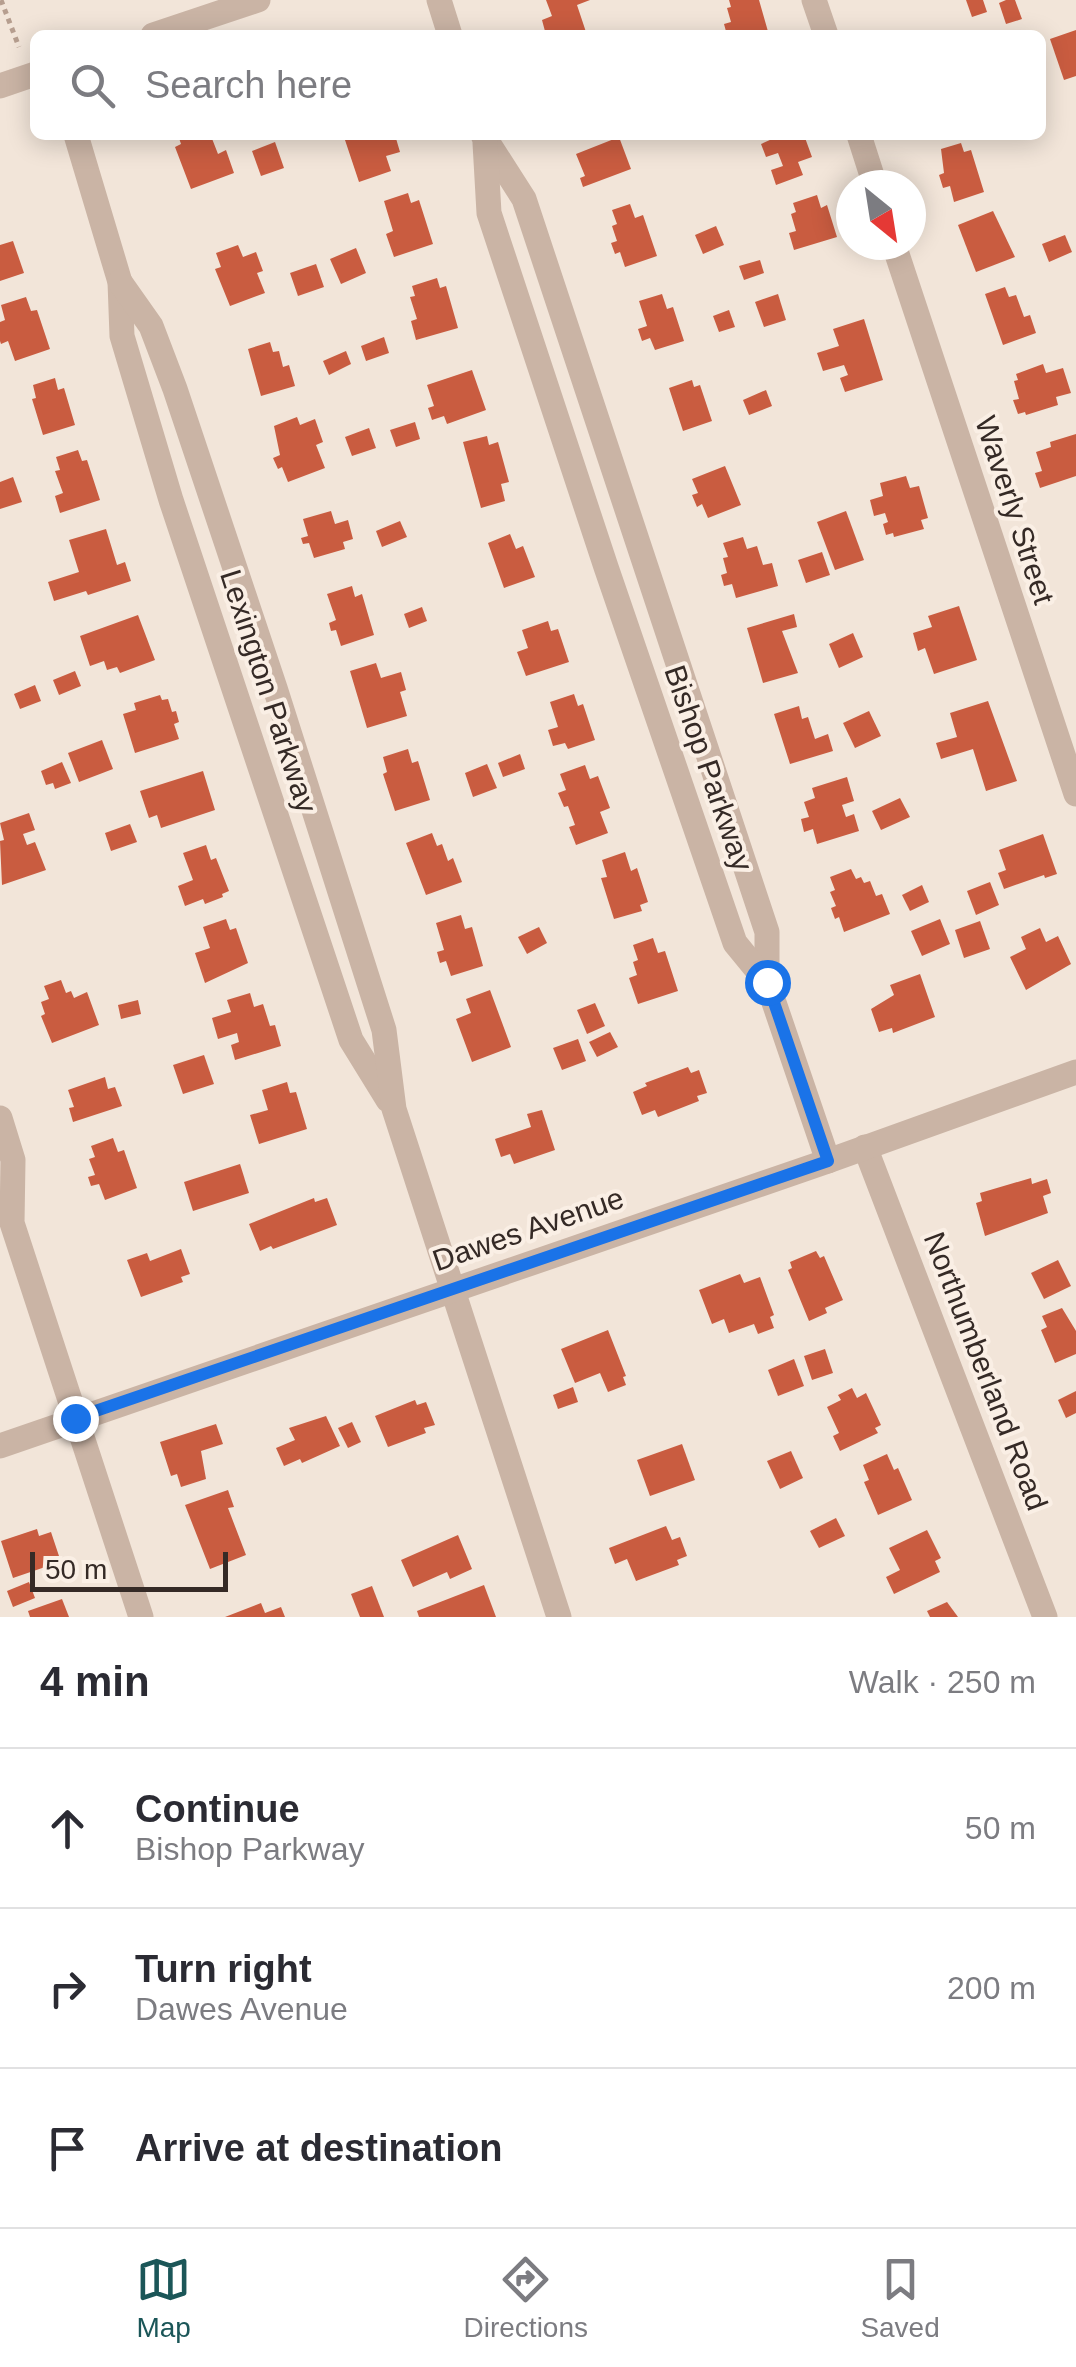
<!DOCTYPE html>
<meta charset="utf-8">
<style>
:root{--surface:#fff;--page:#f7f7f7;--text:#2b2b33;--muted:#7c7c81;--line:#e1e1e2;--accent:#1b5658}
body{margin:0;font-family:Arial,sans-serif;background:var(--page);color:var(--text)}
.compass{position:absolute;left:836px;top:170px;width:90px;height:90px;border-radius:50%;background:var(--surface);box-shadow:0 5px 25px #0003;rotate:150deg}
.scale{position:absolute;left:30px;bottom:25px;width:198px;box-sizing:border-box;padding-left:10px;border:5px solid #352a26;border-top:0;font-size:28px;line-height:35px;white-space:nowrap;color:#352a26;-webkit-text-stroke:8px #faefe5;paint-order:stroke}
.stop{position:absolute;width:30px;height:30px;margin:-22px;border:8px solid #1a73e8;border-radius:50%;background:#fff}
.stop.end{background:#1a73e8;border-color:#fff;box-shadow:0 2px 10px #0008}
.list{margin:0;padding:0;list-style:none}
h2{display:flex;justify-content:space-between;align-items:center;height:130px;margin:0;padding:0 40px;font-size:42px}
h2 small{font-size:32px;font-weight:400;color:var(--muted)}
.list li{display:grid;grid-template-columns:65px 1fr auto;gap:30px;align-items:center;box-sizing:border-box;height:160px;padding:0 40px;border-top:2px solid var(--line)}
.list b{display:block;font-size:38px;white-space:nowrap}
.list p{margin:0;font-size:32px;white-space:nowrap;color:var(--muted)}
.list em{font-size:32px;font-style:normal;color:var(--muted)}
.icon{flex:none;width:55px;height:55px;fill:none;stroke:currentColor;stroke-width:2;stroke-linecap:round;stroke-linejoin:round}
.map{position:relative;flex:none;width:1076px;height:1617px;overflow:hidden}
.search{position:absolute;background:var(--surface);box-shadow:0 5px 25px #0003;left:30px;right:30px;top:30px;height:110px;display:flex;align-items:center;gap:25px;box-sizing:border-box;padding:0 35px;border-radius:15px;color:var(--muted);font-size:38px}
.sheet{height:610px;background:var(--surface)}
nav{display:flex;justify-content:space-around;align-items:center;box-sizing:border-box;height:140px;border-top:2px solid var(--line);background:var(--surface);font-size:28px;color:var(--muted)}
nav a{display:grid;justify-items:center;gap:5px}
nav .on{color:var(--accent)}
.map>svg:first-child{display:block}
.building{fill:#c95c40}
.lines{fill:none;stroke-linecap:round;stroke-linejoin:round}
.path{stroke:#b69e8f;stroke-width:5;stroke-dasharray:5 5;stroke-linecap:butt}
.minor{stroke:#cab4a5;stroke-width:25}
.route{stroke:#1a73e8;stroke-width:12}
.labels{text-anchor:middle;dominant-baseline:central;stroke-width:8;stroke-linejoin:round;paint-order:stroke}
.street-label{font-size:30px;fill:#352a26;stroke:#faefe5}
</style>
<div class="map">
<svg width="1076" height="1617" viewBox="0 0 1076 1617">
<rect width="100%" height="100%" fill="#f2e5d9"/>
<g class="building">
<path d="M546,0H590L577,5L587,35H546L542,20L552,16Z"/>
<path d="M729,0H759L769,35H727L724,24L731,22L727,8L731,7Z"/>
<path d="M966,0H983L987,12L972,17Z"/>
<path d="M1006,0H1015L1022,19L1006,24L999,3Z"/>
<path d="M1076,30V76L1064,80L1050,39Z"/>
<path d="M178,135L211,136L218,154L226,150L234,173L191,189L175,147L181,144Z"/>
<path d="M352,135H395L400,152L386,156L391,171L359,182L344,137Z"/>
<path d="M771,135H804L812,157L798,162L803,175L776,185L771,170L783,166L778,153L766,157L761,144L772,139Z"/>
<path d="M619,137L631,169L583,187L580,178L585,176L576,154Z"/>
<path d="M275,142L284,168L261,176L252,151Z"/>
<path d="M961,143L964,152L971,150L984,192L954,202L950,186L943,188L939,175L944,173L941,149Z"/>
<path d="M408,193L411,203L419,200L433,244L394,257L386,234L393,231L384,201Z"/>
<path d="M817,195L821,208L827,205L837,237L794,250L789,233L796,231L791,214L796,212L793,203Z"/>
<path d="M630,204L635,218L643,215L657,256L625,267L620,252L615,254L611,243L617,241L612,226L617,224L612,210Z"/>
<path d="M993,211L1015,257L976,272L958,225Z"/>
<path d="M716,226L724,245L703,254L695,235Z"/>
<path d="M1065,235L1072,252L1049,262L1042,244Z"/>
<path d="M13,241L24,273L0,281V245Z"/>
<path d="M238,245L243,257L256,252L263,271L257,273L265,293L230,306L215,269L221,267L216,253Z"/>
<path d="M356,248L366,273L341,284L330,259Z"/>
<path d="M760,260L764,273L744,280L739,266Z"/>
<path d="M316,264L324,287L298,296L290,273Z"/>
<path d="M437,278L440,288L446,286L458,328L416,340L411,321L417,319L410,297L415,296L412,286Z"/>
<path d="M1005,287L1009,297L1016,295L1024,317L1030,315L1036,333L1003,345L985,294Z"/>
<path d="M662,294L667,309L673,307L684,341L655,350L650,338L642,341L638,329L647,326L639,301Z"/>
<path d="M778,294L786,320L764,327L755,302Z"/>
<path d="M26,297L31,311L37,310L50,349L15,361L8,341L1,344L0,341V322L5,320L1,305Z"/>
<path d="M729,310L735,327L719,332L713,316Z"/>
<path d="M864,319L883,380L845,392L840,378L848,375L844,365L823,371L817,353L839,346L833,329Z"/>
<path d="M384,337L389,353L366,361L361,346Z"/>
<path d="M270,342L273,352L279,351L283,367L289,365L295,386L261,396L248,349Z"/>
<path d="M346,351L351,364L329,375L323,361Z"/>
<path d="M1043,364L1046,373L1063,368L1071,393L1056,397L1058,405L1026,415L1025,412L1018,414L1013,400L1019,399L1014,381L1018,380L1016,374Z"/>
<path d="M472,370L486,410L447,424L444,416L432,420L428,408L434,406L427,385Z"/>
<path d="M55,378L58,390L64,388L75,425L43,435L32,399L36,398L33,385Z"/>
<path d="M692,380L694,387L700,385L712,421L683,431L669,388Z"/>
<path d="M766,390L772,406L749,415L743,400Z"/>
<path d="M297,417L300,425L315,419L323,442L316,445L325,468L288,482L282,467L278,469L273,458L280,455L274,426Z"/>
<path d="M415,422L420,439L396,447L390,430Z"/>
<path d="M369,428L376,448L352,456L345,437Z"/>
<path d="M1076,434V476L1040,488L1035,473L1042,471L1036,452L1051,447L1050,442Z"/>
<path d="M487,436L489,445L498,442L509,482L501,484L505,501L481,508L463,442Z"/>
<path d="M78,450L82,461L87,460L100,500L60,513L55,496L63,493L55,471L60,470L56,457Z"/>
<path d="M725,466L741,505L708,518L702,504L697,507L692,495L698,493L692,479Z"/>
<path d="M906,476L910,488L919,486L928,518L921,520L924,529L894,537L893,533L886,535L883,524L888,522L885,513L874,516L870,500L883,496L880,483Z"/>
<path d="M13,477L22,502L0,509V482Z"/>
<path d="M331,511L335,524L348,520L353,539L343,542L345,549L314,558L309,543L303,544L301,538L308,536L303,519Z"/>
<path d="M846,511L864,560L835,570L817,522Z"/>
<path d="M400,521L407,537L382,547L376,531Z"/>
<path d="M106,529L117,565L125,562L131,581L88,595L86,591L54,601L48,582L79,572L69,540Z"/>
<path d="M510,534L516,549L523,546L535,577L504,588L488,543Z"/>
<path d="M743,537L747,549L757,546L763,565L772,563L778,586L736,598L732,584L724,586L721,575L727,573L723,558L728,557L723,543Z"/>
<path d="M822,552L830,575L806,583L798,560Z"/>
<path d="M352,586L355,597L362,594L374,635L341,646L336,630L331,631L329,623L336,620L327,594Z"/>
<path d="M959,606L977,660L934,674L925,648L918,651L913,633L932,627L928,616Z"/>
<path d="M422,607L427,621L409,628L404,614Z"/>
<path d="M794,614L797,627L782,631L798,673L763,683L747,628Z"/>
<path d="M138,615L155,660L120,673L117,667L107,670L104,661L90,666L80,636Z"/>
<path d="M548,621L551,631L558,629L569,662L526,676L517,652L528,648L522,630Z"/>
<path d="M853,633L863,657L839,668L829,644Z"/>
<path d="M376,663L381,678L401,672L406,690L400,692L407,716L367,728L350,671Z"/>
<path d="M75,671L81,686L59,695L53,680Z"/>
<path d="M35,685L41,701L20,709L14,694Z"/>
<path d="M574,694L578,706L583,704L595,740L568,749L565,743L553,746L548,730L558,727L550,702Z"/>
<path d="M160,695L162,700L168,699L172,712L176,711L179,722L174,724L179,739L135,753L123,714L136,710L134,703Z"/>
<path d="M988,701L1017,781L986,791L973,749L941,759L936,743L957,737L950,713Z"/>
<path d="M799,706L802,719L808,717L815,739L828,734L833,751L790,764L774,714Z"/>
<path d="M869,711L881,736L855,748L843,723Z"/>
<path d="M102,740L113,769L79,782L68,753Z"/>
<path d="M408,749L412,763L418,761L430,800L395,811L383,774L387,772L383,757Z"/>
<path d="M520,754L525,769L503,777L498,763Z"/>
<path d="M62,762L71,783L55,789L53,783L46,785L41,771Z"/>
<path d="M487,764L497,788L473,797L465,773Z"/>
<path d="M585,765L590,779L598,776L610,808L600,812L608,833L576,845L569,827L575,825L568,806L564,807L558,793L566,790L560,774Z"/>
<path d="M203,771L215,810L161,828L157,815L149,818L140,791Z"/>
<path d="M847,777L854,801L842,805L846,817L854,814L859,831L817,844L813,829L804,832L801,819L809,817L804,802L815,798L812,788Z"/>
<path d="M900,798L910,817L881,830L872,811Z"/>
<path d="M29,813L35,830L23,834L27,845L35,842L46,870L2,885L0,841L4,840L0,823Z"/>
<path d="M130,824L137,842L111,851L105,833Z"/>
<path d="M432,833L437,846L442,844L448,861L453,858L462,882L426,895L406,843Z"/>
<path d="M1043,834L1057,874L1045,878L1044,875L1004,889L998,873L1006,870L999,850Z"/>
<path d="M206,845L211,860L216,858L229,891L222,894L223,897L205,904L203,899L185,906L178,886L193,880L183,853Z"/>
<path d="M625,852L631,871L637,868L648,902L640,905L642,911L614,919L601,878L607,877L602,860Z"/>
<path d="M851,869L856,879L861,877L864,883L870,881L876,896L882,894L890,914L844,932L839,917L835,919L831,908L836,906L830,892L835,890L830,877Z"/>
<path d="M990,882L999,905L976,915L967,891Z"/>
<path d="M922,885L929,902L910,911L902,895Z"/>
<path d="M461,915L465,929L472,927L483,966L451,976L446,961L440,963L437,952L444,950L436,923Z"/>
<path d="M226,919L230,930L236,928L248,963L205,983L195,953L210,948L203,927Z"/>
<path d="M940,919L950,944L922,956L911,931Z"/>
<path d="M980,921L990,949L964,958L955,930Z"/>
<path d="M539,927L547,943L527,954L518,937Z"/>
<path d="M1040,928L1046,942L1058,936L1071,964L1026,990L1010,957L1026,949L1021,937Z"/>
<path d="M653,938L658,953L665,951L678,991L638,1004L629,978L637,975L633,962L638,960L633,945Z"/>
<path d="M920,974L935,1017L893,1033L892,1028L879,1032L871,1009L894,995L890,985Z"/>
<path d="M61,980L66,993L71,991L74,998L87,992L99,1025L52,1043L41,1016L45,1014L41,1002L49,999L44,986Z"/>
<path d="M490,990L511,1047L472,1062L456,1019L471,1013L466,999Z"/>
<path d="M250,993L254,1007L263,1004L270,1026L275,1025L281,1046L235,1060L231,1045L239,1042L237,1033L218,1039L212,1018L231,1012L227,1000Z"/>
<path d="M138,1000L141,1014L121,1019L118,1005Z"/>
<path d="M595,1003L605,1026L587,1034L577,1010Z"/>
<path d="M610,1032L618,1047L597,1057L589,1042Z"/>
<path d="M578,1039L586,1061L562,1070L553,1048Z"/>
<path d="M204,1055L214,1084L183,1094L173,1065Z"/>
<path d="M688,1067L691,1073L699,1070L707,1093L697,1096L699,1101L658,1117L655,1110L642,1115L633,1092L647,1086L645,1083Z"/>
<path d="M105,1077L108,1089L115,1087L122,1106L73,1122L69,1108L74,1107L68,1090Z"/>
<path d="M287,1082L290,1093L296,1092L307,1129L259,1144L250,1115L268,1110L262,1090Z"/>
<path d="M542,1110L555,1150L514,1164L510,1154L501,1157L495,1139L531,1127L527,1114Z"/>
<path d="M113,1138L118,1152L124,1150L137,1188L105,1200L99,1184L91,1186L88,1177L95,1175L89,1159L95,1157L91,1146Z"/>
<path d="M240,1164L249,1193L193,1211L184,1182Z"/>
<path d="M1031,1178L1032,1184L1047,1179L1051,1193L1043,1196L1048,1213L985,1236L976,1203L982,1201L980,1193Z"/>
<path d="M314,1198L315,1202L327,1198L337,1225L273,1249L271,1246L260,1251L249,1224Z"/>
<path d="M181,1249L190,1274L181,1277L183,1282L141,1297L127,1260L147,1253L150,1261Z"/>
<path d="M816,1251L820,1258L824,1256L843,1300L825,1308L827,1313L809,1321L788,1270L792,1268L790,1262Z"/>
<path d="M1058,1260L1071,1286L1044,1299L1031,1273Z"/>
<path d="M740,1274L744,1283L760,1277L774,1315L770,1317L774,1328L758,1334L754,1324L729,1333L724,1319L712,1324L699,1290Z"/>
<path d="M1062,1308L1076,1331V1354L1055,1363L1041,1330L1047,1327L1042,1316Z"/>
<path d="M608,1330L626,1376L623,1377L626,1385L608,1392L600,1373L575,1383L561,1349Z"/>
<path d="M825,1349L833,1373L812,1380L804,1356Z"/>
<path d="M794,1359L804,1386L778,1396L768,1370Z"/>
<path d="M573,1387L578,1402L558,1409L553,1395Z"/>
<path d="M852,1388L857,1398L866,1393L881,1425L875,1428L878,1433L840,1451L833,1436L839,1433L827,1407L841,1400L838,1395Z"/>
<path d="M1076,1391V1413L1066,1418L1058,1400Z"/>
<path d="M415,1400L417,1405L426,1402L435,1425L424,1428L426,1433L388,1447L375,1416Z"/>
<path d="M326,1416L340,1446L302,1463L300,1459L284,1466L276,1448L295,1440L289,1428Z"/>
<path d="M352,1422L361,1442L348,1448L338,1428Z"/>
<path d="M216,1424L223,1444L201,1451L206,1479L181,1487L177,1474L171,1476L160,1442Z"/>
<path d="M682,1444L695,1480L650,1496L637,1460Z"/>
<path d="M791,1451L803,1478L780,1489L767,1461Z"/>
<path d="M887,1454L894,1470L898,1468L912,1500L878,1515L864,1482L869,1480L863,1465Z"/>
<path d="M228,1490L234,1507L228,1508L246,1555L210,1569L185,1505Z"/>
<path d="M836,1518L845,1536L819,1548L810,1531Z"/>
<path d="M666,1526L672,1540L680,1537L687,1556L677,1560L679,1565L636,1581L627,1559L615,1564L609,1548Z"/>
<path d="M37,1529L39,1536L51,1532L59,1556L49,1559L51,1565L13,1578L1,1541Z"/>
<path d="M927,1530L941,1558L935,1561L940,1572L894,1594L886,1577L900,1570L889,1548Z"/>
<path d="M458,1535L472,1569L450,1579L447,1572L413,1587L401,1560Z"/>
<path d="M29,1582L35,1598L13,1607L7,1591Z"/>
<path d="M484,1585L496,1617H419L417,1611Z"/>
<path d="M372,1586L384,1617H360L351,1594Z"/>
<path d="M62,1599L69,1617H30L28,1611Z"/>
<path d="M947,1602L958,1617H930L927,1611Z"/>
<path d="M261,1603L265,1613L281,1607L285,1617H225Z"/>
</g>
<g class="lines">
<path class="path" d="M1,0L19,47"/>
<g class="minor">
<path d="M439,0L450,35"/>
<path d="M814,0L826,35"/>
<path d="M153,35L258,0"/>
<path d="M0,86L35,74"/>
<path d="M76,135L120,282L122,336L171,500L351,1040L388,1100"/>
<path d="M483,135L524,199L767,932V982L828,1161"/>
<path d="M859,135L875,185"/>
<path d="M485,143L489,213L606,567L735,943L767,982"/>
<path d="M894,245L1076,794"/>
<path d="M120,282L151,326L175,389L275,688L384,1030L394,1109L559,1617"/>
<path d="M0,1118L13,1160L12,1223L141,1617"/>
<path d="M865,1147L1045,1617"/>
<path d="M0,1446L828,1161L1076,1072"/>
</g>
</g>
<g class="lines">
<path class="route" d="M75,1418L828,1161L767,982"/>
</g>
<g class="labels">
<g class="street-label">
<text transform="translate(1015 510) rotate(72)">Waverly Street</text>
<text transform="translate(269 691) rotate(72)">Lexington Parkway</text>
<text transform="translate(709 768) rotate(71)">Bishop Parkway</text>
<text transform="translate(528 1229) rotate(-19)">Dawes Avenue</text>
<text transform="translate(986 1371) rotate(69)">Northumberland Road</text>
</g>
</g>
</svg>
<svg class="compass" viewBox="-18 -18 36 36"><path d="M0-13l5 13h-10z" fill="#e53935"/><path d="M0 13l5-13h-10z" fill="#7c7c81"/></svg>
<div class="scale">50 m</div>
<div class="stop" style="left:767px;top:982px"></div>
<div class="stop end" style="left:75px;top:1418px"></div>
<div class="search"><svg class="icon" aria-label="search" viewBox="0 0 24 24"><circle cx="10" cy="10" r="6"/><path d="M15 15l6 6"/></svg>Search here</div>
</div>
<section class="sheet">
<h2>4 min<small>Walk · 250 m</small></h2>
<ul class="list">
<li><svg class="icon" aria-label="ahead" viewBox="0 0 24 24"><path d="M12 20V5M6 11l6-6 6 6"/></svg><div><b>Continue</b><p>Bishop Parkway</p></div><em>50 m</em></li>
<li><svg class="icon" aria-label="right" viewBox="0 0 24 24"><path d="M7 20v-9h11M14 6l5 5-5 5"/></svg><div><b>Turn right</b><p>Dawes Avenue</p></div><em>200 m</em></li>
<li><svg class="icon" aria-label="arrive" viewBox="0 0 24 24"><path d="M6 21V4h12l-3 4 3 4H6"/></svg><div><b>Arrive at destination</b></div></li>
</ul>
</section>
<nav>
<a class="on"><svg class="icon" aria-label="map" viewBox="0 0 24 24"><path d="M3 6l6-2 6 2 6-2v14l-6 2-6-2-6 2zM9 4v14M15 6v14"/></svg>Map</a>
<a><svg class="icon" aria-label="directions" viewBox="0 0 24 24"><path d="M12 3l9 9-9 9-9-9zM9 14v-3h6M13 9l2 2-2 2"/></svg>Directions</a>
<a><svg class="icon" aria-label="saved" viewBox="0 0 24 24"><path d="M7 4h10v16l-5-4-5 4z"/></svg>Saved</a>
</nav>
